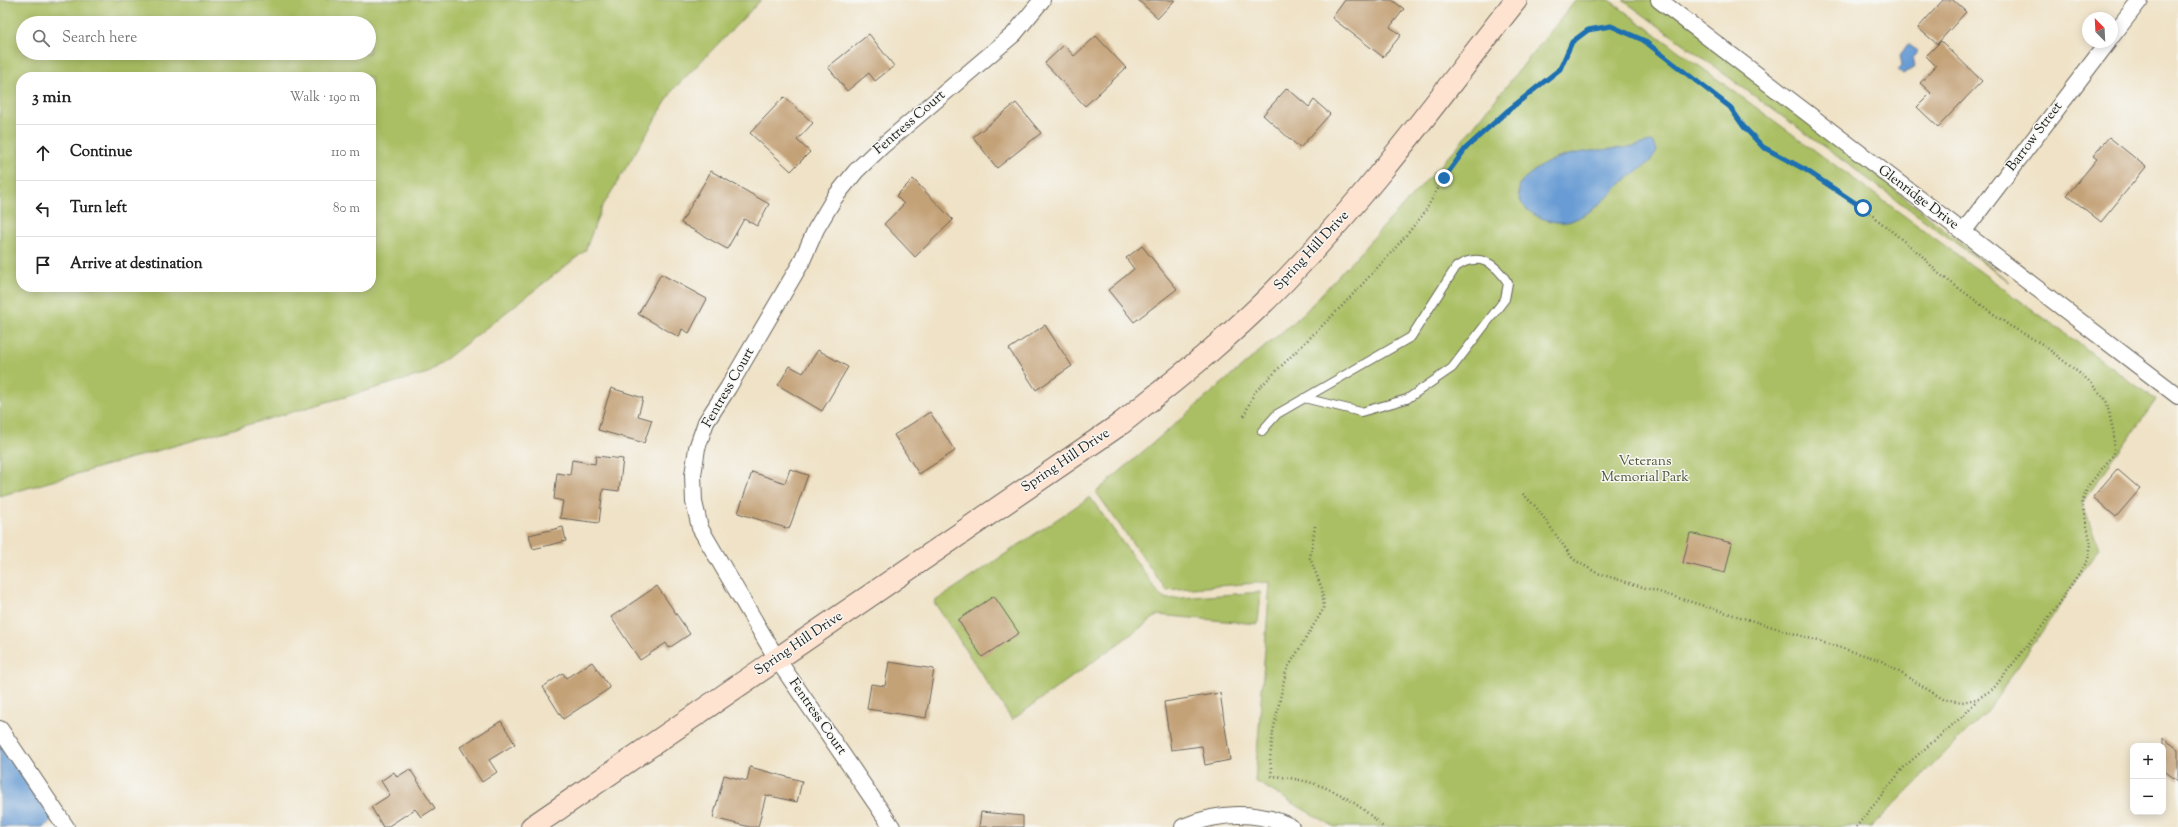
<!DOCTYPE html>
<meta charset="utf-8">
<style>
:root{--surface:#fff;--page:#f6f6f6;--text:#222;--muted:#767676;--line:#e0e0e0}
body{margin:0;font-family:"Sorts Mill Goudy",serif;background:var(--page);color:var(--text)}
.controls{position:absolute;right:12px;bottom:12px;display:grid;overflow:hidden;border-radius:8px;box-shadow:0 2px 10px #0003}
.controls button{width:36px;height:36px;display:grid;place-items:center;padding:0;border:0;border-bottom:1px solid var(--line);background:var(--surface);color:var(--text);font:20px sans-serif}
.compass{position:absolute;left:2082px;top:12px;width:36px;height:36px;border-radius:50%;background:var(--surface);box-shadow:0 2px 10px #0003;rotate:336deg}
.stop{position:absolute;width:12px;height:12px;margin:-9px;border:3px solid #1f6fb2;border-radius:50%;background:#fff}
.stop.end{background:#1f6fb2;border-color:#fff;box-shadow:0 1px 4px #0008}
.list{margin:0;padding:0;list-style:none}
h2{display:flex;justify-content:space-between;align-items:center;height:52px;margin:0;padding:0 16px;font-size:17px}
h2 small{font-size:13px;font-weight:400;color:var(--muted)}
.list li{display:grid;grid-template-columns:26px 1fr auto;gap:12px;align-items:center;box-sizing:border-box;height:56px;padding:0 16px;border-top:1px solid var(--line)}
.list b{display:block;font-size:15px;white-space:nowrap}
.list em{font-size:13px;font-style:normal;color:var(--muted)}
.icon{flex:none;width:22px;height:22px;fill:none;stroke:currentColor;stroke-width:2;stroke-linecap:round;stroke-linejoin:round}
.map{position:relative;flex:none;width:2178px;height:827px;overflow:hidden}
.search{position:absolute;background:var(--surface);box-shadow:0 2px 10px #0003;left:16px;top:16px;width:360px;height:44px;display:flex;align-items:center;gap:10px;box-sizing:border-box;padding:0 14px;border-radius:22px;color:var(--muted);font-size:15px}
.panel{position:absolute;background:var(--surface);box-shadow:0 2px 10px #0003;left:16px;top:72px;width:360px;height:220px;border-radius:16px}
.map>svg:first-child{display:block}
.green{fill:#aabf63;stroke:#636e40;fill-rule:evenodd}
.water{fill:#699cd4;stroke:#425c78}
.building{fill:#c4a278}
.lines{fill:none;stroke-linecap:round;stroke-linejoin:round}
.lane-casing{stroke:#666158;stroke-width:10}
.street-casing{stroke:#666158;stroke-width:18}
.secondary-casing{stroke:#666158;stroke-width:24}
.path{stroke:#666158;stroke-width:2.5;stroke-dasharray:1 3;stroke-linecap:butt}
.lane{stroke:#fff;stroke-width:8}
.street{stroke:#fff;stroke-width:16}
.secondary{stroke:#fee3d1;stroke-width:22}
.route{stroke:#1f6fb2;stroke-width:5}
.labels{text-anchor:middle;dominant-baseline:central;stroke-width:3;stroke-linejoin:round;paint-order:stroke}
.street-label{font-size:14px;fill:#1c1c1c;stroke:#f6f6f2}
.park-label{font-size:14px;fill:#4e5535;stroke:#f6f6f2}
</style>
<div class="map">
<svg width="2178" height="827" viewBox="0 0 2178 827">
<rect width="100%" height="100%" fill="#f6f6f2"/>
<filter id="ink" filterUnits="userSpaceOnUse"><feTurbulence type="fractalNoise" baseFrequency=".025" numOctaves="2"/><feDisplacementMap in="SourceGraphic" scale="8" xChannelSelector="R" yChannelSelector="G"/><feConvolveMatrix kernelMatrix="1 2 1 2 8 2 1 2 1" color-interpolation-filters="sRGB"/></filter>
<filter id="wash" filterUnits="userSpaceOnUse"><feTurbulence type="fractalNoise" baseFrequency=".012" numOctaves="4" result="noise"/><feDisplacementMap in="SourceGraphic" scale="16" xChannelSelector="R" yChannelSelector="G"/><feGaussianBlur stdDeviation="0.9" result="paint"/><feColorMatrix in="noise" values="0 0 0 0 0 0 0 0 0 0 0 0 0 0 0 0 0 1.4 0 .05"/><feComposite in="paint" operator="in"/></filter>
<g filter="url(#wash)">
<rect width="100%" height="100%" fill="#efe2c6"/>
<g class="green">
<path d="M0,0H761L673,90L601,209L585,251L428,373L0,496ZM23,23H369V53H23ZM21,77H371V287H21Z"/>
<path d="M1576,0H1609L2156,400L2082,503L2099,548L1989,709L1871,827H1334L1255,781L1270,582L1166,590L1096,492L1304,313L1457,147Z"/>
<path d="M1623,0H1661L2009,282Z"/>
<path d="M1090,497L1160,595L1167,599L1261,592L1258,624L1158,615L1012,720L934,602Z"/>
</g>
<g class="water">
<path d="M1908,44L1918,51L1913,57L1915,67L1903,74L1898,70L1902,65L1900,55Z"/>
<path d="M1651,142L1654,143L1657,151C1651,165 1636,171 1624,181C1609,196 1593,213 1571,221C1554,227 1514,212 1519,189C1520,182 1528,175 1534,171C1561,150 1598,151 1630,147C1637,146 1644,143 1651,142Z"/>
<path d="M0,735L59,816L44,827H0Z"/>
</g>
<g id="blocks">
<g class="building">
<path d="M1138,0H1175L1158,18Z"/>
<path d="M1345,0H1392L1404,9L1390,27L1401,35L1383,57L1332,18Z"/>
<path d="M1943,0H1953L1966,12L1937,44L1918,28Z"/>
<path d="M869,34L894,66L875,81L869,73L847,91L828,67Z"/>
<path d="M1096,36L1126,68L1085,106L1045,63L1064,45L1074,56Z"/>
<path d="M1941,41L1982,81L1938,127L1917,107L1931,93L1920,83L1936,66L1926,56Z"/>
<path d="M1287,88L1309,107L1314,100L1330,114L1300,148L1263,115Z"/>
<path d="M784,97L813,123L797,140L810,152L791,171L750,133Z"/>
<path d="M1016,103L1041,133L997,168L973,137Z"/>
<path d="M2109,137L2146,167L2101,222L2067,195L2097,159L2093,156Z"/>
<path d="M711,171L769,204L757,226L744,219L727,249L681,223Z"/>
<path d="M913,179L953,220L915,257L884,224L904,204L896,196Z"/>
<path d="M1142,246L1177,289L1134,322L1108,290L1134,269L1126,258Z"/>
<path d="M661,274L707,299L689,333L682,329L679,337L638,314Z"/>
<path d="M1045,325L1072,366L1036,390L1009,349Z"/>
<path d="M818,350L848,367L822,411L778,385L790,366L803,373Z"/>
<path d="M611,388L643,398L638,416L652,420L644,443L598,430Z"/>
<path d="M930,412L955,451L919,474L894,435Z"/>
<path d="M596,456L623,459L619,491L603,489L599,523L560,518L563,501L554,499L557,473L570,475L572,460L595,464Z"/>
<path d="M790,469L808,475L789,529L738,513L752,472L785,483Z"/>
<path d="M2117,469L2140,489L2116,517L2093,497Z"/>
<path d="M563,527L566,541L533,549L529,535Z"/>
<path d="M1690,533L1732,543L1725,573L1683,563Z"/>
<path d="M657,586L690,634L669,648L666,643L640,660L611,617Z"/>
<path d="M994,596L1019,633L982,657L958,620Z"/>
<path d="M592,662L610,688L563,719L543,687L563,673L566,678Z"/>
<path d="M889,662L934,669L926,718L867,709L871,684L885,686Z"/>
<path d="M1220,693L1230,760L1205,765L1202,746L1171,750L1164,702Z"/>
<path d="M501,721L515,744L489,760L497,772L482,782L460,747Z"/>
<path d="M2163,738L2178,749V781L2163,770Z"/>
<path d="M750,767L802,781L797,802L766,795L758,827H750L713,818L724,775L747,781Z"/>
<path d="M410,769L435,808L421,817L415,809L387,827H383L371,807L390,795L381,781L394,772L397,777Z"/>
<path d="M981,812L1023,816V827H979Z"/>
</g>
</g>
</g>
<g filter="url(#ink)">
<use href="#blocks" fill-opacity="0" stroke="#666158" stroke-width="1"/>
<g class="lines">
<g class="lane-casing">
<path id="lane" d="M1262,431L1277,414L1411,337L1456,267C1478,252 1495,262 1508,283L1505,299L1452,368L1407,399L1361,412L1304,398"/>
</g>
<g class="street-casing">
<g id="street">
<path d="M1659,0L2178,396"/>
<path d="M2112,36L2140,0"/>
<path d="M1963,232L2108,42"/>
<path d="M0,729L66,827"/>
<path d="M892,827L777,659L700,528L694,502L693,475L697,448L706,422L728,388L801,263L816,229L835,197L856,171L881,147L1014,34L1042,0"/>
<path d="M1183,827C1217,812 1258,810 1291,827"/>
</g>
</g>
<g class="secondary-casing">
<path id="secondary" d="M532,827L1119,425C1181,376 1243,327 1296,269C1376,185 1444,91 1516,0"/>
</g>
<g class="path">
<path d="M1244,416L1254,393L1342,306L1392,252L1423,215L1444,178L1466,148L1559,69L1572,42L1588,30L1611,26L1643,40L1730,107L1744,127L1763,147L1806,171L1863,208L1921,255L1938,273L2010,326L2042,344L2088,380L2106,400L2114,434V454L2088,486L2082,503L2091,544L2088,560L2048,619L1993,689L1977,699L1962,702L1943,699L1880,660L1597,573L1573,559L1536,507L1522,493"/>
<path d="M1315,526L1310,558L1322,589L1324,608L1286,671L1273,732L1270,759L1272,776C1319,780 1349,794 1383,827"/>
<path d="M1856,827L1905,766L1964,715L1977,700"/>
</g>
<use href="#lane" class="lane"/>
<use href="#street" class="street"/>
<use href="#secondary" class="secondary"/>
</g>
</g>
<g class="lines" filter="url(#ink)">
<path class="route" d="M1444,178L1466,148L1506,112L1560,69L1572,42L1588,30L1611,26L1643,40L1730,107L1744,127L1763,147L1806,170L1863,208"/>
</g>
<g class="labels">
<g class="street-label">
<text transform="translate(910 123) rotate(-41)">Fentress Court</text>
<text transform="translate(2035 137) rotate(-53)">Barrow Street</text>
<text transform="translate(1918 198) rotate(37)">Glenridge Drive</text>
<text transform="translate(1312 251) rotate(-47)">Spring Hill Drive</text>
<text transform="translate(729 388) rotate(-60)">Fentress Court</text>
<text transform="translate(1066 461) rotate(-34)">Spring Hill Drive</text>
<text transform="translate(799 644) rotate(-34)">Spring Hill Drive</text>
<text transform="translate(817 717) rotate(55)">Fentress Court</text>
</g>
<g class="park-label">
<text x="1645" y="462">Veterans<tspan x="1645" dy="16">Memorial Park</tspan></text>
</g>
</g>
</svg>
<div class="controls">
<button>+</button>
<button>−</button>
</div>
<svg class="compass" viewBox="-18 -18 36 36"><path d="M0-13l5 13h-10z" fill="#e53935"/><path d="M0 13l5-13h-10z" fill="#767676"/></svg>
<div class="stop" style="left:1863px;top:208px"></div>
<div class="stop end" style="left:1444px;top:178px"></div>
<div class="search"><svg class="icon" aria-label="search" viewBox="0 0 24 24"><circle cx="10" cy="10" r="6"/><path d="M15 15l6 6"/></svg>Search here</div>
<section class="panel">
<h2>3 min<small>Walk · 190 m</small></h2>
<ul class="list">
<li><svg class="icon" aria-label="ahead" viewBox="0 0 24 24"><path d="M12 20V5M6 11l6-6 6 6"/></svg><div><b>Continue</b></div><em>110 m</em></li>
<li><svg class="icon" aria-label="left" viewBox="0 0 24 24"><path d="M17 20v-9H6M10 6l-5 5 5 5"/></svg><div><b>Turn left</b></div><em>80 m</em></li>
<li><svg class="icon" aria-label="arrive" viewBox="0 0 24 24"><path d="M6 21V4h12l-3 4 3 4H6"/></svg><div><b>Arrive at destination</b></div></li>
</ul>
</section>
</div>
